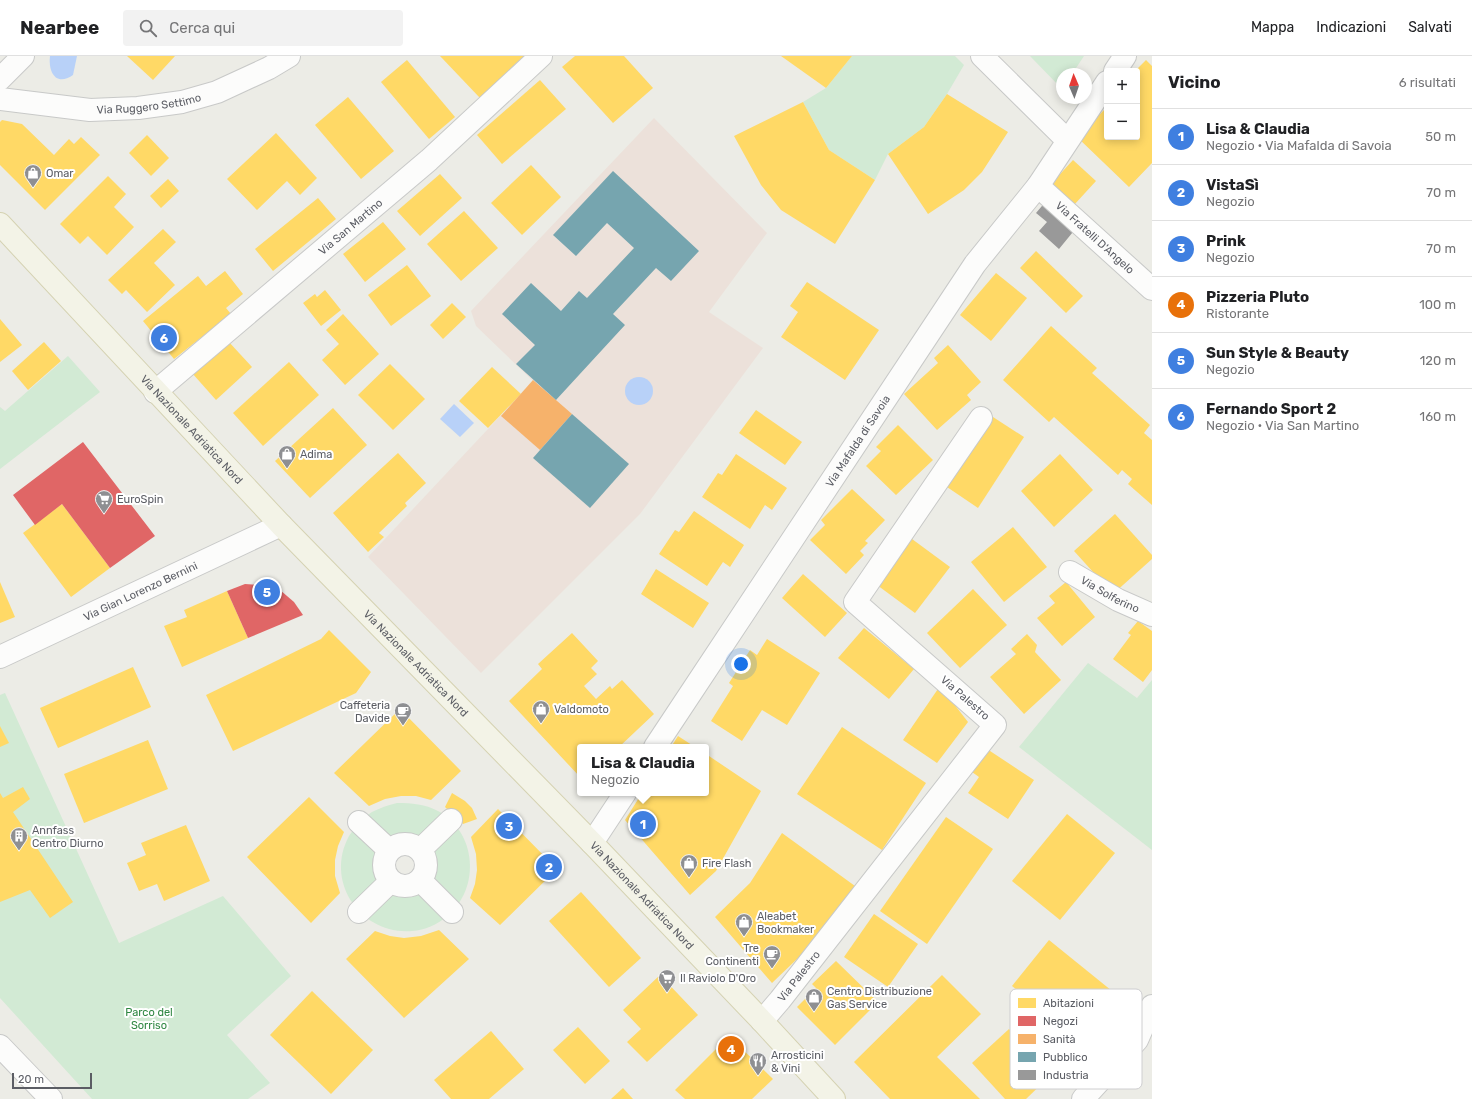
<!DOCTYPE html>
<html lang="it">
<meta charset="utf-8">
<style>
:root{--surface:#fff;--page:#f2f2f2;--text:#202124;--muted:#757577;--line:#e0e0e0;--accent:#1a73e8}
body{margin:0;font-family:Rubik,sans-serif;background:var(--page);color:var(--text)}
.controls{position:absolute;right:12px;top:12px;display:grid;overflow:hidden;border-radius:4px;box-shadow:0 2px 10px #0003}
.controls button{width:36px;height:36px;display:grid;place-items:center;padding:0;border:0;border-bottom:1px solid var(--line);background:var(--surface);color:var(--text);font:20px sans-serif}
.compass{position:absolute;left:1056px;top:12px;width:36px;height:36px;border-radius:50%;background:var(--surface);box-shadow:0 2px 10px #0003;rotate:358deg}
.scale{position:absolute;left:12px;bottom:10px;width:80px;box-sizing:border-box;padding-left:4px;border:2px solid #5b5d64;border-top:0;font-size:11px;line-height:14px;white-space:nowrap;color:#5b5d64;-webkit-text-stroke:3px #fff;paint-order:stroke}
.you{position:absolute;left:741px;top:608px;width:14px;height:14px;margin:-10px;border:3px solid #fff;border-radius:50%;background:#1a73e8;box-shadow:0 0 0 6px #1a73e833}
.badge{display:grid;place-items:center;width:26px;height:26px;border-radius:50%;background:var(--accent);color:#fff;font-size:13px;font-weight:700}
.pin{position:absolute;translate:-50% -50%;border:2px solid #fff;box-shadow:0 1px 4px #0006}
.popup{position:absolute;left:577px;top:688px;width:132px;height:52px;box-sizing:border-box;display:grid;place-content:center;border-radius:4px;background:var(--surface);filter:drop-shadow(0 1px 3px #0005);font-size:13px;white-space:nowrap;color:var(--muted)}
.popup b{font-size:15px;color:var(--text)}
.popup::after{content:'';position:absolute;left:50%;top:100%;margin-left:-8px;border:8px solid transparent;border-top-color:var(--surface)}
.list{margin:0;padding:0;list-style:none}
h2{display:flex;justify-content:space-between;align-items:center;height:52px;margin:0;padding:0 16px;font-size:17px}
h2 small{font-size:13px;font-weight:400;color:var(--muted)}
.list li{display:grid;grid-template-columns:26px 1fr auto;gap:12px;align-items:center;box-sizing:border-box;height:56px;padding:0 16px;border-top:1px solid var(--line)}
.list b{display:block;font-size:15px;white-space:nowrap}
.list p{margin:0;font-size:13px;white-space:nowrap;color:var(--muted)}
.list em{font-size:13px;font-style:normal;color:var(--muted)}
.icon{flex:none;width:22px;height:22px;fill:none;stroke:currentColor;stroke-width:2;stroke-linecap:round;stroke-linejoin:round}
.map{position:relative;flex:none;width:1152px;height:1043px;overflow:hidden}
header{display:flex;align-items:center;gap:24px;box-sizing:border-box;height:56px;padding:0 20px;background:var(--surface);border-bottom:1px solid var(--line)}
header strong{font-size:19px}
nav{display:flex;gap:22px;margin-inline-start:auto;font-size:14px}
.search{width:280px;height:36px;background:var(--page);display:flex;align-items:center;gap:10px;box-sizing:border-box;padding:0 14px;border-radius:4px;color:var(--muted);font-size:15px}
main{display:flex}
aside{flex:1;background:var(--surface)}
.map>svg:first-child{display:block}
.medical{fill:#ece1da}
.green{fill:#d2ead4;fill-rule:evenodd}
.water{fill:#b8d1f8}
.homes{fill:#ffd966}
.shops{fill:#e06666}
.health{fill:#f6b26b}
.public{fill:#76a5af}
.industry{fill:#999}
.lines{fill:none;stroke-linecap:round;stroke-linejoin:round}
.minor-casing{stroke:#c8c9c8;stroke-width:24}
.major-casing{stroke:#d5d2b2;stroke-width:24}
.minor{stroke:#fcfcfb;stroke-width:22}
.major{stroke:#f3f3e7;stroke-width:22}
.labels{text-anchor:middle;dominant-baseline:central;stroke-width:4;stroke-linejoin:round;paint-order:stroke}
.street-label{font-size:11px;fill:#5b5d64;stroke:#fff}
.poi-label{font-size:11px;fill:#5b5d64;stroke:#fff;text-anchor:start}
.park-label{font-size:11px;fill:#2f8742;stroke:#fff}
.key{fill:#fff;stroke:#ceced0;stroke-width:1}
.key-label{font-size:11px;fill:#5b5d64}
</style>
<header>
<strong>Nearbee</strong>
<div class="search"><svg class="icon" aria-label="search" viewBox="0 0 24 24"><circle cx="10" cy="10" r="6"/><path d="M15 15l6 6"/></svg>Cerca qui</div>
<nav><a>Mappa</a><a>Indicazioni</a><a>Salvati</a></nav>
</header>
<main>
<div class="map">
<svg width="1152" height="1043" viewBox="0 0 1152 1043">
<rect width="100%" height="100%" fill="#ecece6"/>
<path class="medical" d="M654,62L767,177L709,256L763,292L640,458L481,617L368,501L533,325L476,270L471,255Z"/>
<g class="green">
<path d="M852,0H955L964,9L947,38L924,71L888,98L875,124L829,94L803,46L826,32Z"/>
<path d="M1030,0H1084L1072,18H1062V33Z"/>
<path d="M68,300L100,336L0,413V351L5,355Z"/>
<path d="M1088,607L1137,642L1152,624V794L1019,691Z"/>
<path d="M5,637L119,887L223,840L291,920L227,979L270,1027L248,1043H92L0,942V639Z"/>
<path d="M397,747C412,747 425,748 438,755C477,776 481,833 447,860C437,869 425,874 412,875C361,879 324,826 349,780C355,771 362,762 372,756C380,752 388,749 397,747ZM401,788L414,790C418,795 424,800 425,805C430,824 406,837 391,824C385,818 382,812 384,804C386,796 394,790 401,788Z"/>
</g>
<g class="water">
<path d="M50,0H77L73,19C56,31 48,16 50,0Z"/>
<circle cx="639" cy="335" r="14"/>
<path d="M454,348L474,367L460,381L440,363Z"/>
</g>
<g class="homes">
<path d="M127,0H175L153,24Z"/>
<path d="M440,0H524L480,42Z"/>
<path d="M575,0H624L653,32L613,67L562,11Z"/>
<path d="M781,0H852L826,32Z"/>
<path d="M407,4L455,61L429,83L381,26Z"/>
<path d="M1146,4L1152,10V107L1129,131L1077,81L1107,51V81H1137V15H1135Z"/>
<path d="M540,24L566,53L502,108L477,79Z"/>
<path d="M947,38L1008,76L982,116L964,134L928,158L888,98L924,71Z"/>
<path d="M348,41L394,95L361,123L315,69Z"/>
<path d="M803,46L829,94L875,124L835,188L781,154L761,129L734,80Z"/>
<path d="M2,64L22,68L54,99L69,83L74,88L81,81L100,99L45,154L0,109V66Z"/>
<path d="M276,77L317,122L300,139L287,125L257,154L227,123Z"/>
<path d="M147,79L169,102L151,120L129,97Z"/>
<path d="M1073,104L1096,125L1074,149L1051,128Z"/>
<path d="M531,109L561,141L522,179L491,147Z"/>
<path d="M440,118L462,142L420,180L397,155Z"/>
<path d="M108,120L126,138L114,151L134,171L107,199L88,180L80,188L60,168Z"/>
<path d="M168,123L179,135L161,152L150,140Z"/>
<path d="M318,142L336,163L273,215L255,193Z"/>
<path d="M464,155L498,192L461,225L427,188Z"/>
<path d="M383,166L406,193L365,226L343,198Z"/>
<path d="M163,173L176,186L154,207L175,229L147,256L126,234L122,238L108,224Z"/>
<path d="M1036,195L1083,240L1066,257L1020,212Z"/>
<path d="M407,209L431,240L391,270L368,239Z"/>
<path d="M225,215L243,238L226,252L231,258L174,303L143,265L198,220L206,230Z"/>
<path d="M996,217L1027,242L991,285L960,259Z"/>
<path d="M807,226L879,274L845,324L781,281L798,256L790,250Z"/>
<path d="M325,234L341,254L321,270L303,247L315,238L317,241Z"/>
<path d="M452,247L466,261L443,283L430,269Z"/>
<path d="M343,258L379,298L345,329L322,304L339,288L326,274Z"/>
<path d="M0,263L22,289L0,306Z"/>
<path d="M1051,270L1097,312L1092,317L1150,369L1144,377L1152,384V449L1128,428L1132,423L1122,414L1118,419L1054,361L1049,366L1003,324Z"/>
<path d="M228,285L252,311L216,344L192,317Z"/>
<path d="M44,286L61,305L28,334L12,315Z"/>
<path d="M948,289L981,326L967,339L971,344L937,374L904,338L938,307L934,302Z"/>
<path d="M289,306L319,339L263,390L233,357Z"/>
<path d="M390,308L425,343L393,374L358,339Z"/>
<path d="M492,311L521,338L488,372L459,345Z"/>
<path d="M333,352L367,389L310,442L275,405Z"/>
<path d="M756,354L802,386L785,409L739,377Z"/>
<path d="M993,361L1024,381L978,452L947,431Z"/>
<path d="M898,369L933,404L896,439L866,410L881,395L876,391Z"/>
<path d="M398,397L426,427L405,447L407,450L379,477L384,481L368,496L333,457Z"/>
<path d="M736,398L787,432L772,454L765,449L750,473L702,441L718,417L722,419Z"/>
<path d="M1060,398L1093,434L1054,471L1021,435Z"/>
<path d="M852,433L885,464L865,485L868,487L860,495L864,499L846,518L810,484L825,469L821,464Z"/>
<path d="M62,448L110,512L71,541L23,477Z"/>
<path d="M694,455L744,489L730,511L723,506L707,530L659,498L675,474L679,476Z"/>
<path d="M1115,458L1152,499V503L1113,538L1074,495Z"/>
<path d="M1013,471L1047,511L1004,546L971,506Z"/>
<path d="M912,483L950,511L915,557L877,529Z"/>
<path d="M656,513L709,547L693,572L641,538Z"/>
<path d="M803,518L847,557L825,581L782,542Z"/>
<path d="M0,526L15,561L0,567Z"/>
<path d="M1066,526L1095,561L1062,590L1037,562L1055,547L1049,540Z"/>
<path d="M973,533L1007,569L960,612L927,577Z"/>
<path d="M227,535L248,582L182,611L164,570L187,561L184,554Z"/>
<path d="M1138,565L1152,575V614L1143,626L1113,603L1131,579L1128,577Z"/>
<path d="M864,572L914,613L889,643L838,602Z"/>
<path d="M329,574L371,616L356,637L233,695L206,639L321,583Z"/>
<path d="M572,577L598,605L591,612L597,618L584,630L596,643L610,630L612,633L622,624L654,658L619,691H580V721L509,645L542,613L538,608Z"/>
<path d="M1027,578L1037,589L1035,596L1061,624L1024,658L990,621L1016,598L1011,593Z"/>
<path d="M767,583L820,617L787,669L762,654L742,685L711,665L733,630L729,627L750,594L757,599Z"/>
<path d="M133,611L151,651L58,692L40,652Z"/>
<path d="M940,630L968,666L937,707L903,684Z"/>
<path d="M400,653L461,715L431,744L416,740H401L385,743L369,750L334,717Z"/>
<path d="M0,670L9,687L0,691Z"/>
<path d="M842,671L926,727L882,794L797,738Z"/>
<path d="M678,680L695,691H671Z"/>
<path d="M148,684L168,733L84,767L64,718Z"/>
<path d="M987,693L1034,724L1008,763L968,737L979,721L972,716Z"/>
<path d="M706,698L761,735L716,815L690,839L625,764L642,737H706Z"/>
<path d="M23,731L30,743L13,756L73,846L50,862L30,834L0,846V737L3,742Z"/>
<path d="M452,737L465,745L472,752L477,763L463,768L445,751Z"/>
<path d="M309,741L344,776L338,790L335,804V820L340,837L311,867L247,801Z"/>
<path d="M498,753L557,813L500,869L470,842L475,828L477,814L476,798L471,781Z"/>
<path d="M1067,758L1115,797L1060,864L1012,825Z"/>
<path d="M946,761L993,793L927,888L880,855Z"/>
<path d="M186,769L210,825L164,845L157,828L139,835L127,807L146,799L141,787Z"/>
<path d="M782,777L855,830L820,881L772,927L715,861L750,827Z"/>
<path d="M581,836L641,902L609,931L549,865Z"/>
<path d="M874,858L918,888L888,931L844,901Z"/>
<path d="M439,874L469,903L404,962L346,903L375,875L390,880L404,882L421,880Z"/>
<path d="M1049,884L1117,939L1080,984L1012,930Z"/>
<path d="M836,905L878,946L835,989L797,951L816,932L812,928Z"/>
<path d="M660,919L698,959L647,1006L627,986L641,973L623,954Z"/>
<path d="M942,919L981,958L937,1001L980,1043H890L854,1006Z"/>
<path d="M312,935L373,994L331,1038L270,979Z"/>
<path d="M578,971L610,1005L585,1028L553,994Z"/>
<path d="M1009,973L1052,1018L1026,1043H1005L972,1007Z"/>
<path d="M491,975L524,1013L489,1043H451L434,1024Z"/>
<path d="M729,980L773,1023L752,1043H685L675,1034Z"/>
<path d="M623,1032L633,1043H611Z"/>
</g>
<g class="shops">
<path d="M83,386L155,480L110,512L62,448L35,469L13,439Z"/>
<path d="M245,528L262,529L280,534L294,546L303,559L248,582L227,535Z"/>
</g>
<path class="health" d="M533,324L572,358L540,394L501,360Z"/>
<g class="public">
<path d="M613,115L699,195L671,225L656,212L613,258L625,269L556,344L516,308L535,289L502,258L531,227L561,255L579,235L587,242L634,192L607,167L576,200L553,179Z"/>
<path d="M572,358L629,408L590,452L533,402Z"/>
</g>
<path class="industry" d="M1047,144L1077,171L1059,193L1039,175L1047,166L1036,157Z"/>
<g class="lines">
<g class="minor-casing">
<g id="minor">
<path d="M982,0L1067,84"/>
<path d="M1115,15L1125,0"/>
<path d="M0,23L23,0"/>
<path id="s1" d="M0,43L90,54L138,52L182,46L217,36L269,12L289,0"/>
<path id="s2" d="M1038,130L1152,233"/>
<path id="s3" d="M155,336L429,104L541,0"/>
<path id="s4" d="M1070,516L1118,544L1152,559"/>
<path id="s5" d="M0,601L281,469"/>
<path id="s6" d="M655,691L975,208L1038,130L1107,26"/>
<path d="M359,766L389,794"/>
<path d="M592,787L625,737"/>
<circle cx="405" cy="809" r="21"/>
<path d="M420,794L451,764"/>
<path d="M420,824L452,856"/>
<path d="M359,856L391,825"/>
<path id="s7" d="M762,965L780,944L995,669L855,546L981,362"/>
<path d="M0,990L51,1043"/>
<path d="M1083,1043L1137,984L1152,950"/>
</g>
</g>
<g class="major-casing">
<g id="major">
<path id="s8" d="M0,168L281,469L592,787L762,965L834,1043"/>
</g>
</g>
<use href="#minor" class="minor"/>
<use href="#major" class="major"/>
</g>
<defs>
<g id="shop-pin" transform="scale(0.9)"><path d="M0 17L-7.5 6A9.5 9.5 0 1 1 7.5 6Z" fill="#8e8f92" stroke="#fff"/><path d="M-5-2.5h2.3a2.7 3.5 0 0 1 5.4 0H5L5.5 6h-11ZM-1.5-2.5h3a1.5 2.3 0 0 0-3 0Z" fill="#fff"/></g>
<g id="supermarket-pin" transform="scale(0.9)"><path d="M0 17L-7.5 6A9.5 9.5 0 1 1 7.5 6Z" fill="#8e8f92" stroke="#fff"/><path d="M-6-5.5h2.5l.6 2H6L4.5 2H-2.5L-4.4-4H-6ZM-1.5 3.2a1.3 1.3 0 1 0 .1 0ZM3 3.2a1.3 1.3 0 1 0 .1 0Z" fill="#fff"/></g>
<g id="cafe-pin" transform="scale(0.9)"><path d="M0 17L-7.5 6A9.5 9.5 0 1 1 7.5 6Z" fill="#8e8f92" stroke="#fff"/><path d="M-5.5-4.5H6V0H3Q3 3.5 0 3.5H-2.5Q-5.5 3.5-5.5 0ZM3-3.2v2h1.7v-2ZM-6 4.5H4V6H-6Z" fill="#fff"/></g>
<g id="building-pin" transform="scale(0.9)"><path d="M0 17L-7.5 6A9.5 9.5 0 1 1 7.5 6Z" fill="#8e8f92" stroke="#fff"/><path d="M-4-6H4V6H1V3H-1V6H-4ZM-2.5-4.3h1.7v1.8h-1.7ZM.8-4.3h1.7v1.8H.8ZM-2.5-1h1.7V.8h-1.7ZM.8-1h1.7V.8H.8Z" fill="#fff"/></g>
<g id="restaurant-pin" transform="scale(0.9)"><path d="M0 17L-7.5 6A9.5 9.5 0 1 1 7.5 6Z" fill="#8e8f92" stroke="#fff"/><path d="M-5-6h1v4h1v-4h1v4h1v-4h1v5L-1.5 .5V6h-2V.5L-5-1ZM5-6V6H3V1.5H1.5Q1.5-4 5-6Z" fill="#fff"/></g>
</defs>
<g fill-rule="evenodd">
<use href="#shop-pin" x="33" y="117"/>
<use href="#shop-pin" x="287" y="398"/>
<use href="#supermarket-pin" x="104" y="443"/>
<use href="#shop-pin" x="541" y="653"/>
<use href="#cafe-pin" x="403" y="655"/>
<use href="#building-pin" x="19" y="780"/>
<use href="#shop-pin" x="689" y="807"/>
<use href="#shop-pin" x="744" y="866"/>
<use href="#cafe-pin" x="772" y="898"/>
<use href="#supermarket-pin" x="667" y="922"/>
<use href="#shop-pin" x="814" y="941"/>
<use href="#restaurant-pin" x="758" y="1005"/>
</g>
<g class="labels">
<g class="street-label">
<text stroke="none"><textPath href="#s1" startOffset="150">Via Ruggero Settimo</textPath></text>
<text stroke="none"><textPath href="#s3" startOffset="256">Via San Martino</textPath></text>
<text stroke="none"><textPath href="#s2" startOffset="77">Via Fratelli D'Angelo</textPath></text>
<text stroke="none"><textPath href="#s8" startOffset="281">Via Nazionale Adriatica Nord</textPath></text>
<text stroke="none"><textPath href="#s6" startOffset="367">Via Mafalda di Savoia</textPath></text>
<text stroke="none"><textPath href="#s5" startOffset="155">Via Gian Lorenzo Bernini</textPath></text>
<text stroke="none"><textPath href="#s4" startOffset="46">Via Solferino</textPath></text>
<text stroke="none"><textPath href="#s8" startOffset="605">Via Nazionale Adriatica Nord</textPath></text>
<text transform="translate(965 642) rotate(41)">Via Palestro</text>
<text stroke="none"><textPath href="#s8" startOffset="929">Via Nazionale Adriatica Nord</textPath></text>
<text stroke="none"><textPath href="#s7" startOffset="58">Via Palestro</textPath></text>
</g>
<g class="poi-label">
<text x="46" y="117">Omar</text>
<text x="300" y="398">Adima</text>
<text x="117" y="443">EuroSpin</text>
<text x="390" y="649" text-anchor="end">Caffeteria<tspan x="390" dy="13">Davide</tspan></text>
<text x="554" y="653">Valdomoto</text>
<text x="32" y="774">Annfass<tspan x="32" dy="13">Centro Diurno</tspan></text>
<text x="702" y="807">Fire Flash</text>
<text x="757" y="860">Aleabet<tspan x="757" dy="13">Bookmaker</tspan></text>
<text x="759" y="892" text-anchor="end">Tre<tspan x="759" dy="13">Continenti</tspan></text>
<text x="680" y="922">Il Raviolo D'Oro</text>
<text x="827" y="935">Centro Distribuzione<tspan x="827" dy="13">Gas Service</tspan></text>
<text x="771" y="999">Arrosticini<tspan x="771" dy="13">&amp; Vini</tspan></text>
</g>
<g class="park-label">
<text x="149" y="956">Parco del<tspan x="149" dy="13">Sorriso</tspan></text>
</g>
</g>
<rect x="1010" y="933" width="132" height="100" rx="6" class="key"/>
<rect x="1018" y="942" width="18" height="10" fill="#ffd966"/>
<rect x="1018" y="960" width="18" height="10" fill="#e06666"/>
<rect x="1018" y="978" width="18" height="10" fill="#f6b26b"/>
<rect x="1018" y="996" width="18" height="10" fill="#76a5af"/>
<rect x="1018" y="1014" width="18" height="10" fill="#999"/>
<g class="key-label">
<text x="1043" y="951">Abitazioni</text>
<text x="1043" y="969">Negozi</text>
<text x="1043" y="987">Sanità</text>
<text x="1043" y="1005">Pubblico</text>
<text x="1043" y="1023">Industria</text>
</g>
</svg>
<div class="controls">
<button>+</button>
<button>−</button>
</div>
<svg class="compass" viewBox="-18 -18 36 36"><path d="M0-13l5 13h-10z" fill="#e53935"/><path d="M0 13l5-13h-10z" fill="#757577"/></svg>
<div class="scale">20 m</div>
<div class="you"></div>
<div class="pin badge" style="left:643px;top:768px;background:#3f7fe0">1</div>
<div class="popup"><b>Lisa &amp; Claudia</b>Negozio</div>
<div class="pin badge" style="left:549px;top:811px;background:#3f7fe0">2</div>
<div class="pin badge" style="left:509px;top:770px;background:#3f7fe0">3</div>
<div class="pin badge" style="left:731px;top:993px;background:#e8710a">4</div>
<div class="pin badge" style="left:267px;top:536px;background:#3f7fe0">5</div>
<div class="pin badge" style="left:164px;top:282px;background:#3f7fe0">6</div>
</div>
<aside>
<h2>Vicino<small>6 risultati</small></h2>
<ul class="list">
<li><span class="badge" style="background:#3f7fe0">1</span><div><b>Lisa &amp; Claudia</b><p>Negozio · Via Mafalda di Savoia</p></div><em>50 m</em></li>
<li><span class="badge" style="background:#3f7fe0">2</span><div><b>VistaSì</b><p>Negozio</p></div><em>70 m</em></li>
<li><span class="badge" style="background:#3f7fe0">3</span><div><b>Prink</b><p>Negozio</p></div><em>70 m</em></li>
<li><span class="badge" style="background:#e8710a">4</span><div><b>Pizzeria Pluto</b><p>Ristorante</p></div><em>100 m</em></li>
<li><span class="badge" style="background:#3f7fe0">5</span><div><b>Sun Style &amp; Beauty</b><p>Negozio</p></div><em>120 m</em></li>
<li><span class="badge" style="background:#3f7fe0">6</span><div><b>Fernando Sport 2</b><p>Negozio · Via San Martino</p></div><em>160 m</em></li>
</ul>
</aside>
</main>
